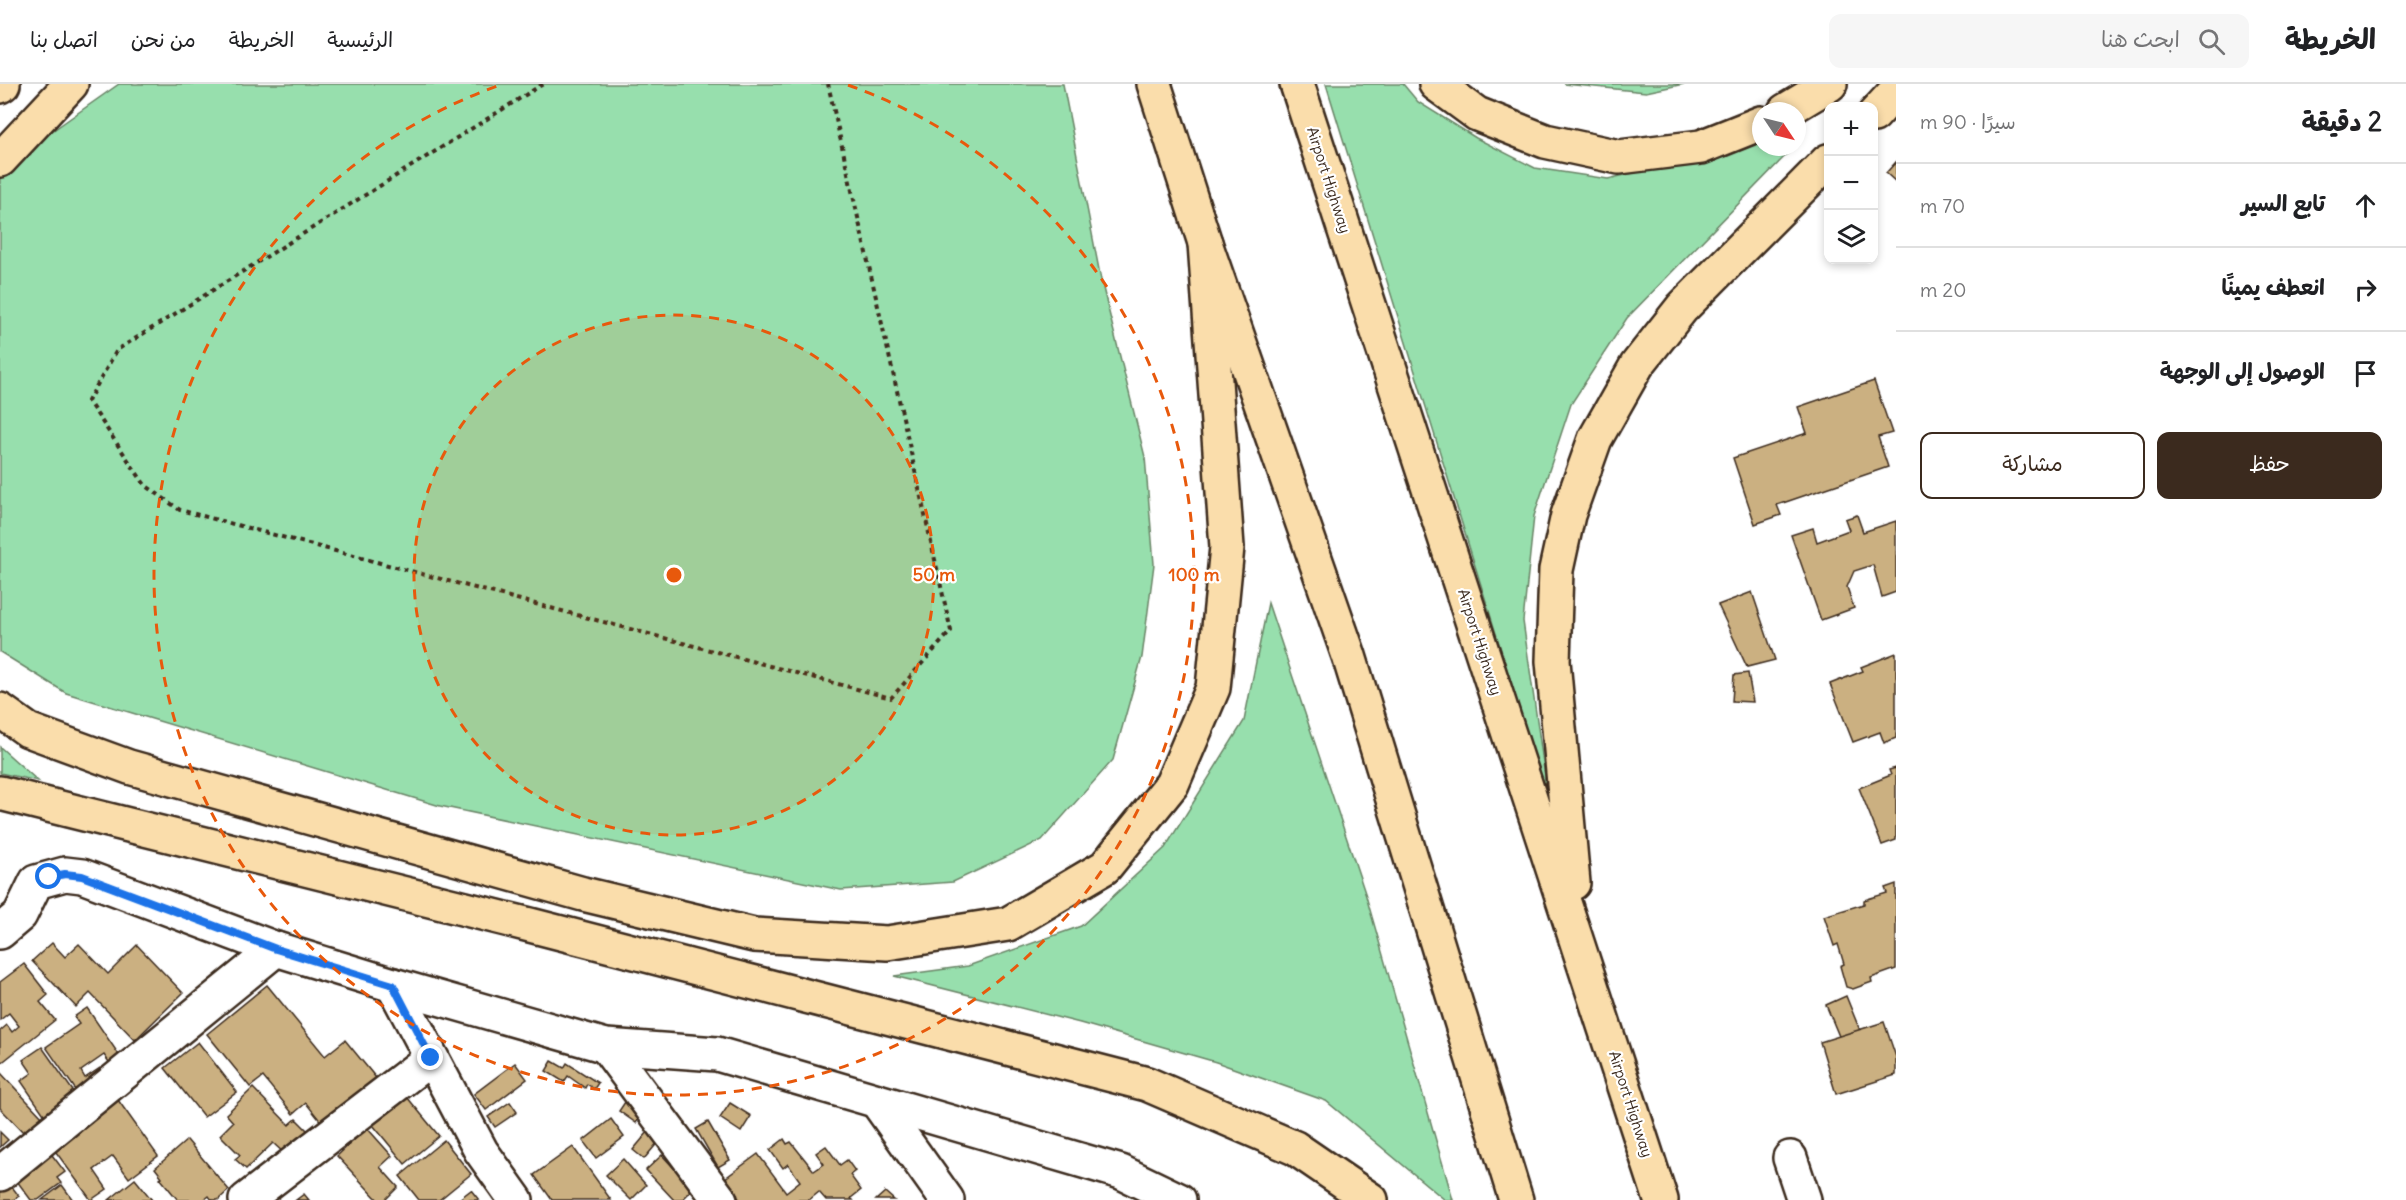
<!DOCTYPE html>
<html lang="ar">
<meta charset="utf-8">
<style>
:root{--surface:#fff;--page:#f6f6f6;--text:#202124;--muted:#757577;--line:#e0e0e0;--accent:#3b2a1e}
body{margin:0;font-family:Delius,"Playpen Sans Arabic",sans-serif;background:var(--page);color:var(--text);direction:rtl}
.controls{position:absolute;right:18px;top:18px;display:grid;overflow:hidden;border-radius:12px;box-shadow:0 3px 9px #0003}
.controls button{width:54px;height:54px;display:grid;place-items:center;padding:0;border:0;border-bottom:2px solid var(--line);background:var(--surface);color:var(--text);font:30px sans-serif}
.compass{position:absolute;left:1752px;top:18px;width:54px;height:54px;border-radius:50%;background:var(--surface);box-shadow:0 3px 9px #0003;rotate:125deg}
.stop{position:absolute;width:18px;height:18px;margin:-14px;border:4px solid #1a73e8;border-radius:50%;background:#fff}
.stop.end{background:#1a73e8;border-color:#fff;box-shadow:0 2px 6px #0008}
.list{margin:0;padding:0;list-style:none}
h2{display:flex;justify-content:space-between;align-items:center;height:78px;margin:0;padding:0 24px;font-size:26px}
h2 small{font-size:20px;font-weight:400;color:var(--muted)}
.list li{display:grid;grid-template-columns:39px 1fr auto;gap:18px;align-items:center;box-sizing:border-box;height:84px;padding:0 24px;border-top:2px solid var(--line)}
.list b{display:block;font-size:22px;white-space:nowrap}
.list em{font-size:20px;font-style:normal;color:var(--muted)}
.actions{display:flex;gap:12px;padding:18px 24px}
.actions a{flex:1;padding:14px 0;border:2px solid var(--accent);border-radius:12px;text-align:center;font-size:21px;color:var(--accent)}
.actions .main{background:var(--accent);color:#fff}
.icon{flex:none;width:33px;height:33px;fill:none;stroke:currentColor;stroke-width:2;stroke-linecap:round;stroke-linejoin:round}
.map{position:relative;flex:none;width:1896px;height:1116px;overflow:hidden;direction:ltr}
header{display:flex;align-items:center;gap:36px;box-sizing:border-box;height:84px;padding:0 30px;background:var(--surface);border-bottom:2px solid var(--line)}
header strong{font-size:28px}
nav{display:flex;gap:33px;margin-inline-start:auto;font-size:21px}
.search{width:420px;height:54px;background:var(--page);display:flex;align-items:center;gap:15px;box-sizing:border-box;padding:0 21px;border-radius:12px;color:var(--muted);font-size:22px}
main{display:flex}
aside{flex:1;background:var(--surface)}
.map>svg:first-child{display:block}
.green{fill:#97dfad;stroke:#698466;stroke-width:1.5}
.building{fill:#cbb081;stroke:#3b2a1e;stroke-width:1.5}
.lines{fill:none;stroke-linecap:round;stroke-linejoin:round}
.street-casing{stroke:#3b2a1e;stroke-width:38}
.highway-casing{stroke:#3b2a1e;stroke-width:38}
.path{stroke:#3b2a1e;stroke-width:4;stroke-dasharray:4.5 4.5;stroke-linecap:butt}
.street{stroke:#fff;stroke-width:33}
.highway{stroke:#faddab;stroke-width:33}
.route{stroke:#1a73e8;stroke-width:8}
.ring{fill:none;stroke:#e8590c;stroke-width:3;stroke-dasharray:10 8}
.labels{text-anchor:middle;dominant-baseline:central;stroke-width:4.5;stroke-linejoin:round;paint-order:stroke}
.street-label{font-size:15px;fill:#3b2a1e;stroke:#fff}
.centre{fill:#e8590c;stroke:#fff;stroke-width:3}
.ring-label{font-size:18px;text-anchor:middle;font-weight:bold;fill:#e8590c;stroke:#fff;stroke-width:4.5;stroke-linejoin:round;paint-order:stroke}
</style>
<header>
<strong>الخريطة</strong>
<div class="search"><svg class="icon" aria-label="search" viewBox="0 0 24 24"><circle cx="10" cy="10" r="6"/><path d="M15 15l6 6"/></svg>ابحث هنا</div>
<nav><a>الرئيسية</a><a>الخريطة</a><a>من نحن</a><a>اتصل بنا</a></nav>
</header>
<main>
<aside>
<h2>2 دقيقة<small>سيرًا · 90 m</small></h2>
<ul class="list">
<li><svg class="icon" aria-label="ahead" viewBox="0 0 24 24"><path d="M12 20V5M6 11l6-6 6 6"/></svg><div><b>تابع السير</b></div><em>70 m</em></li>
<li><svg class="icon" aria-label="right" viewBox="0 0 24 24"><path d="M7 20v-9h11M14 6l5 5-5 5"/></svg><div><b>انعطف يمينًا</b></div><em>20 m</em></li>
<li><svg class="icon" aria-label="arrive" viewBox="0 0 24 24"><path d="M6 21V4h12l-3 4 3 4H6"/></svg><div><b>الوصول إلى الوجهة</b></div></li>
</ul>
<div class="actions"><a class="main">حفظ</a><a>مشاركة</a></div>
</aside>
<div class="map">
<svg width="1896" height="1116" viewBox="0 0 1896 1116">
<rect width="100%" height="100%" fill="#fff"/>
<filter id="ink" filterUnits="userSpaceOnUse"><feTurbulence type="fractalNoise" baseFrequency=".0167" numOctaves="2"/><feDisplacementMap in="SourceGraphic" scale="12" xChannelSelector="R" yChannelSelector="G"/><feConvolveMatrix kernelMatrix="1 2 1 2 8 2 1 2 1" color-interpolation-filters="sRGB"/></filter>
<g filter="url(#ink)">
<g class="green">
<path d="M119,0H1063L1101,196L1145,373L1154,480L1142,573L1113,676L1042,756L953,798L841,806L440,722L66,609L0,568V88L4,81Z"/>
<path d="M1326,0H1403L1418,18L1476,54L1535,84L1608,95L1761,59V63H1794L1627,234L1571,320L1534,432L1523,537L1549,721Z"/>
<path d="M1564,0H1684L1646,8Z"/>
<path d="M1268,519L1366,812L1453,1116H1445L1326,1017L1216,978L1080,939L894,892L968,882L1081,842L1165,764L1244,637Z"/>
<path d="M0,663L38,697L0,689Z"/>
</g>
<g class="building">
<path d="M1896,78V98L1886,89Z"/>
<path d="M1874,297L1892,349L1878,353L1888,383L1777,421L1781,431L1755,440L1733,374L1807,349L1798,323Z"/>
<path d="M1857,431L1863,448L1896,437V508L1882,513L1873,481L1854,487L1847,503L1854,524L1821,536L1791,451L1813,444L1817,458L1849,446L1845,435Z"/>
<path d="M1752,508L1775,576L1747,583L1718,521Z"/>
<path d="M1896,569V654L1884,659L1880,648L1853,658L1830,600L1863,587L1861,583Z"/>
<path d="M1748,589L1753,618L1732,617L1734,591Z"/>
<path d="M1896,684V756L1882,761L1859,704L1891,691L1889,686Z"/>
<path d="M1896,800V885L1871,894L1872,898L1853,905L1846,903L1840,882L1844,880L1838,860L1834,862L1824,832L1864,820V816L1887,809L1885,804Z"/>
<path d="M52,859L65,873L79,860L108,890L137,861L183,909L135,956L90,909L76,923L32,877Z"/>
<path d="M24,880L48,911L40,918L55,936L0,980V947L7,941L12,948L19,942L9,929L0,936V898Z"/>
<path d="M267,901L325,972L345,956L376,994L322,1039L306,1019L293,1030L263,993L250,1003L207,950Z"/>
<path d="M1846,912L1861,949L1841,957L1826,921Z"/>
<path d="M87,924L124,978L114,985L104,971L81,987L85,994L100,984L109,997L82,1015L46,963L79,940L74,933Z"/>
<path d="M1884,938L1896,973V991L1836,1010L1820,958Z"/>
<path d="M198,958L237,1008L204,1033L165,984Z"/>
<path d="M42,963L80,1017L50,1039L21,997L32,989L23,976Z"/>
<path d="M552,977L564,984L567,979L598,999L594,1005L587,1000L585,1004L568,992L564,998L546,987Z"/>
<path d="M515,979L527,995L486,1026L474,1010Z"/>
<path d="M0,988L42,1033L24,1049L0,1024Z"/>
<path d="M253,1004L289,1041L296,1035L308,1047L285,1070L273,1059L246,1085L235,1075L240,1071L220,1051L233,1038L226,1030Z"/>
<path d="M407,1013L439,1052L405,1080L373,1041Z"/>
<path d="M627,1015L644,1027L636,1039L619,1027Z"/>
<path d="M118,1016L158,1072L129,1094L113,1072L94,1086L107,1105L91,1116L53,1064Z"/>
<path d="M510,1018L517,1028L495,1043L488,1033Z"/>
<path d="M730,1019L751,1032L741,1048L720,1034Z"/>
<path d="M611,1035L624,1053L596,1074L583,1057Z"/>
<path d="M708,1038L730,1076L718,1083L696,1045Z"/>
<path d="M367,1044L392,1072L380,1083L398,1103L385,1116H378L337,1072Z"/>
<path d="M0,1048L8,1056L0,1063Z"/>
<path d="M648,1048L659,1057L644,1075L633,1066Z"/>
<path d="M784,1055L787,1060L791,1058L814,1087L824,1080L816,1069L826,1062L840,1081L847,1076L855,1087L850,1091L861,1106L851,1114L853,1116H826L819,1108L809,1116H740L724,1095L758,1070L786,1108L800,1097L788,1080L783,1084L770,1066Z"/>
<path d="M187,1056L229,1106L218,1116H212L209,1112L204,1116H178L160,1094L162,1093L155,1084Z"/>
<path d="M444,1056L471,1090L439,1116H419L400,1092Z"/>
<path d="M573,1063L611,1116H552L534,1091Z"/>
<path d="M49,1067L65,1088L57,1094L61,1099L38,1116H31L14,1093Z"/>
<path d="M662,1071L693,1105L682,1116H674L646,1086Z"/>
<path d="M623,1075L646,1101L631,1116L606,1091Z"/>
<path d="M6,1095L19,1112L13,1116H0V1099Z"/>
<path d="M135,1095L152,1116H109Z"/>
<path d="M62,1101L73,1116H42Z"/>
<path d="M471,1106L479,1116H458Z"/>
<path d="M885,1108L894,1116H876Z"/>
<path d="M304,1110L309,1116H296Z"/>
</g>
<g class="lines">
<g class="street-casing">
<g id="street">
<path d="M0,848L20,831L36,798L65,790L82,792L276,865L393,901L606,962L717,970L1121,1088L1179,1116"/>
<path d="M393,901L481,1067L516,1116"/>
<path d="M606,962L720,1116"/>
<path d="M878,1019L947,1116"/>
<path d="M1790,1074L1804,1116"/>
<path d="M0,1090L276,865"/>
<path d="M246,1116L431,974"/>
</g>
</g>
<g class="highway-casing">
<g id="highway">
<path d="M1154,0L1205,159L1349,572L1516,1116"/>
<path d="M1297,0L1661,1116"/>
<path d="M1436,0L1477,30L1545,57L1619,73L1701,63L1761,39"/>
<path d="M0,2L3,0"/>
<path d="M1785,27L1830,0"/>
<path d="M1874,31L1896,7"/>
<path d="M0,76L71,0"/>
<path d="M0,626L28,646L129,683L583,810L754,851L887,859L1008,840L1105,783L1172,700L1213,604L1227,463L1205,159"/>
<path d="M0,709L530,841L1147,1000L1295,1064L1371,1116"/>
<path d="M1573,799L1553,577L1556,486L1568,431L1595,355L1637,281L1682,224L1828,77"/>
</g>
</g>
<path class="path" d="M543,0L117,266L88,317L145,401L180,426L891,614L951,547L828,0"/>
<use href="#street" class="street"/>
<use href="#highway" class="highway"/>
</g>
</g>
<g class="lines" filter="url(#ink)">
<path class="route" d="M49,793L65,790L82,792L276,865L393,901L431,974"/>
</g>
<circle cx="674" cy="491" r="260" fill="#e8590c" fill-opacity=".12"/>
<g class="ring">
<circle cx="674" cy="491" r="260"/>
<path d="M848 1A520 520 0 1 1 500 1"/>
</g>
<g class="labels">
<g class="street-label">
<text transform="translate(1329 96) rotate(72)">Airport Highway</text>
<text transform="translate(1480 558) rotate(72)">Airport Highway</text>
<text transform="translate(1631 1020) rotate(72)">Airport Highway</text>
</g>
</g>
<circle cx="674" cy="491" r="9" class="centre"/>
<g class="ring-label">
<text x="934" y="497">50 m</text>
<text x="1194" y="497">100 m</text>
</g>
</svg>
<div class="controls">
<button>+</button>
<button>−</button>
<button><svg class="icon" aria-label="layers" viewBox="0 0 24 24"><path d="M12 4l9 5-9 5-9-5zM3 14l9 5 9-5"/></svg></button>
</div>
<svg class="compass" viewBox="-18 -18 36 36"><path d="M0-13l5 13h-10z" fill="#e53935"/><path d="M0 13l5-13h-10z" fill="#757577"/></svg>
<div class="stop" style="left:49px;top:793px"></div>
<div class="stop end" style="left:431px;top:974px"></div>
</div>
</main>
